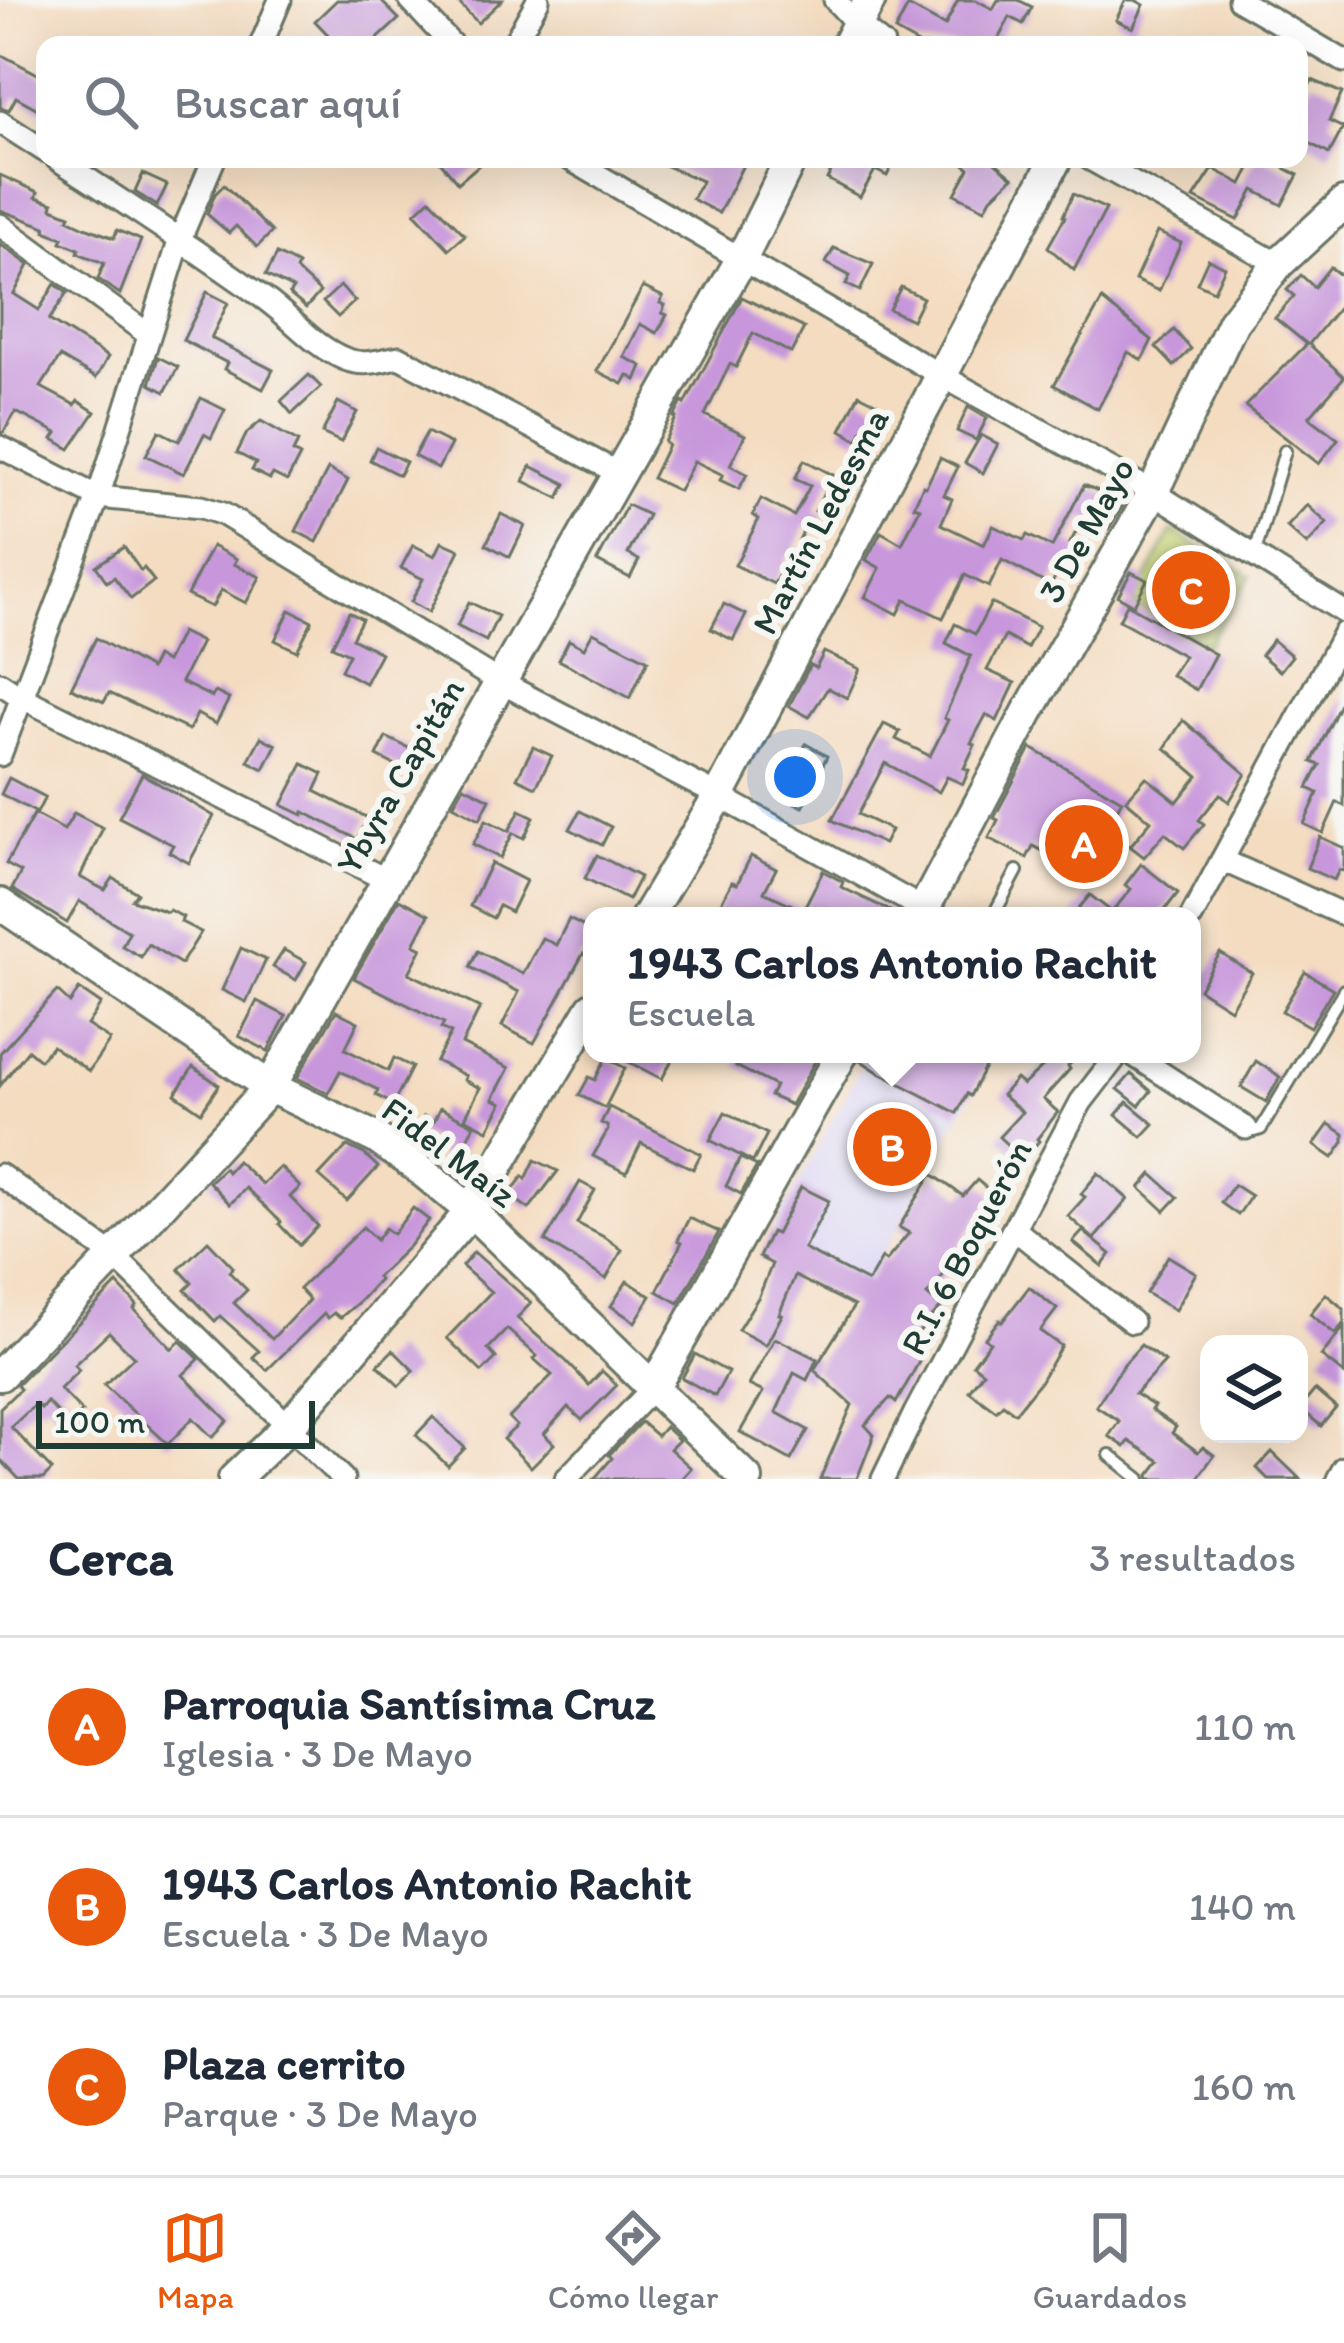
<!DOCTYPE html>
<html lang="es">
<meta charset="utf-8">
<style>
:root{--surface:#fff;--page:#f6f6f7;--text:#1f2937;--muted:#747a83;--line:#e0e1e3;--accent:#ea580c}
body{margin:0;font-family:Itim,sans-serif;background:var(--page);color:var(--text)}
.controls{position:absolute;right:36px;bottom:36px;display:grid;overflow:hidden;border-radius:24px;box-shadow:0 12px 48px #0002}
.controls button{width:108px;height:108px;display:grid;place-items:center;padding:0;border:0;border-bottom:3px solid var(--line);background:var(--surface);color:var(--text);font:60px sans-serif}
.scale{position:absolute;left:36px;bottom:30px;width:279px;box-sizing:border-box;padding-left:12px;border:6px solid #1f3d34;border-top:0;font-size:33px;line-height:42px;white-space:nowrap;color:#1f3d34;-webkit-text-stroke:9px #f6f6f2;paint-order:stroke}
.you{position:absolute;left:795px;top:777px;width:42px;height:42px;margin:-30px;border:9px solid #fff;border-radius:50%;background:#1a73e8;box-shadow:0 0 0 18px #1a73e833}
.badge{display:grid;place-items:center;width:78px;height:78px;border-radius:50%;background:var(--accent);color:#fff;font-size:39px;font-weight:700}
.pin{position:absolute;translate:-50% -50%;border:6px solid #fff;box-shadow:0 3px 12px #0006}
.popup{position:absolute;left:583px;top:907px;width:618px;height:156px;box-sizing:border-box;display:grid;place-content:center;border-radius:24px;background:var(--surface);filter:drop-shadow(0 3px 9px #0005);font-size:39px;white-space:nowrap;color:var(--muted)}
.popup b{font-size:45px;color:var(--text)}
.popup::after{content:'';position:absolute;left:50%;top:100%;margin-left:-24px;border:24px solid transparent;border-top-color:var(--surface)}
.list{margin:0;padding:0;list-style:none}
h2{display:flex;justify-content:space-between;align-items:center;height:156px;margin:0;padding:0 48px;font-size:51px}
h2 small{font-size:39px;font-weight:400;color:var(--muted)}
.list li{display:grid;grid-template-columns:78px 1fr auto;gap:36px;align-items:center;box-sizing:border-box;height:180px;padding:0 48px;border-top:3px solid var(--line)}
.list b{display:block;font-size:45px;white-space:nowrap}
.list p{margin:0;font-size:39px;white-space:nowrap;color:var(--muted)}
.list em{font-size:39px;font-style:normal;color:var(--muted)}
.icon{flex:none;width:66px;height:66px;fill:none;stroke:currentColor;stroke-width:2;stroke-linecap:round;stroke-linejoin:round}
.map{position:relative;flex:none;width:1344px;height:1479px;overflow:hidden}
.search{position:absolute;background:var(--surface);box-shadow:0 12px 48px #0002;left:36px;right:36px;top:36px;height:132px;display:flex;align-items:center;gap:30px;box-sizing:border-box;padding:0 42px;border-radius:24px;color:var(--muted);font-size:45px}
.sheet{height:696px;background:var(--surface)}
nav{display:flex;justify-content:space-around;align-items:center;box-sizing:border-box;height:168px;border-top:3px solid var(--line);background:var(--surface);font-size:33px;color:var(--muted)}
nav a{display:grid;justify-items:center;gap:6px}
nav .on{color:var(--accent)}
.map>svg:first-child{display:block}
.built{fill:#dcd5f6}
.green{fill:#c2ce70;stroke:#708652;stroke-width:3}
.building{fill:#c796db}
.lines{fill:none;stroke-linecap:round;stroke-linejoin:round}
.lane-casing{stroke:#6a7565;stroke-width:16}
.street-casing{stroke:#6a7565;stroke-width:27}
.secondary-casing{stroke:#6a7565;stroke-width:36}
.lane{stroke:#fff;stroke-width:10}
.street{stroke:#fff;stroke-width:21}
.secondary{stroke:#fff;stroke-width:30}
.labels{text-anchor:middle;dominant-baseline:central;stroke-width:12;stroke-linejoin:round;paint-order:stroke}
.street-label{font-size:36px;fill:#1f3d34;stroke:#f6f6f2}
</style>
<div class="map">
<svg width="1344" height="1479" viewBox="0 0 1344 1479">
<rect width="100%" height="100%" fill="#f6f6f2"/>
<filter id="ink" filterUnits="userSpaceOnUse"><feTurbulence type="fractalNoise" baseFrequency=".00833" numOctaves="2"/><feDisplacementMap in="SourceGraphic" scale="24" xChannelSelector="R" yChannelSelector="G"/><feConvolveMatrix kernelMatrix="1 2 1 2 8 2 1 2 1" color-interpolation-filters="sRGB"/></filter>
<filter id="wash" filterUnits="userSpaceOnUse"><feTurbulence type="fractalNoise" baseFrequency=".004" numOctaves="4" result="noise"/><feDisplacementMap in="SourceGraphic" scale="48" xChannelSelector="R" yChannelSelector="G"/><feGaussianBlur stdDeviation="2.7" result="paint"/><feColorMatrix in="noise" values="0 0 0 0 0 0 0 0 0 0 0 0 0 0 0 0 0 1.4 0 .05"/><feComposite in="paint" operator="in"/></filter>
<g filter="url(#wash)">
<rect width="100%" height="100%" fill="#f4dcc0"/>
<path class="built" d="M868,1054H994L853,1307L759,1257Z"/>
<path class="green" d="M1172,531L1251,576L1207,644L1133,604Z"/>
<g id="blocks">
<g class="building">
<path d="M337,0H380L399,19L371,45H338L315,21Z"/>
<path d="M456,0H502L478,23Z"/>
<path d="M958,0H976L993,9L998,0H1018L1032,7L1023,24L1010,17L995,45H920L895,31L908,6L945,26Z"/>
<path d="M1126,0H1135L1144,5L1133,28L1116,20Z"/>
<path d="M0,54L45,78V113L16,97L9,110L0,107Z"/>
<path d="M1312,80L1342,93L1329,121L1343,128L1329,154L1299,137V109Z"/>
<path d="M438,159H486L458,183Z"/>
<path d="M650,159H746L719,213L692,199L702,181Z"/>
<path d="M838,159H895L887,176L875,170L860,197L827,179Z"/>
<path d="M959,159H991L1013,177L991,198L985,209L955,194L969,168Z"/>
<path d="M1255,159H1267L1298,175L1282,205L1254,190L1238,220L1194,198L1213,169L1242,184Z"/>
<path d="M143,174L167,185L157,206L135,192Z"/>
<path d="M0,175L38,192L36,197L53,203L52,208L70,215L68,219L85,227L114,238L117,230L141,240L120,294L98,279L104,263L78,253L79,249L61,242L63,238L45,231L46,227L0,210Z"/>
<path d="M224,185L272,232L257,247L236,226L229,233L207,214L215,194Z"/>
<path d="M1073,194L1106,209L1074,270L1048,247L1065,217L1063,216Z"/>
<path d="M430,199L465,235L449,249L415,213Z"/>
<path d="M1157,232L1181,243L1159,291L1135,280Z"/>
<path d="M0,244L29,265L14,294L39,310L55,284L67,293L49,320L108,357L96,378L60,357L41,387L75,405L78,401L95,412L70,449L53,439L57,433L16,412L3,433L0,432Z"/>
<path d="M834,248L873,264L860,291L846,284L850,276L826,263Z"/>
<path d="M277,254L298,265L296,270L320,292L306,308L289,294L293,289L266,275Z"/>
<path d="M1208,259L1225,267L1214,291L1197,283Z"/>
<path d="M1330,267L1344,278V301L1309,344L1344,377L1309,417L1338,439L1319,464L1245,406L1307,344L1275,318L1294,296L1287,290L1301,275L1314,287Z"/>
<path d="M340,286L355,301L338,317L323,302Z"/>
<path d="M643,287L663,297L660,303L665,305L662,313L667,315L657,333L640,324L624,357L642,366L636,380L628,375L623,384L597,371Z"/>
<path d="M901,287L923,298L912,320L889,309Z"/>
<path d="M207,292L228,303L211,338L273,370L263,389L224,369L227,363L183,340Z"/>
<path d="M742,297L804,328L791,353L753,333L736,367L730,364L705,415L745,435L730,465L747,474L739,489L720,480L723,475L694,461L679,491L652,478L668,445L664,442L676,418L674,417L682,402L685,404Z"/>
<path d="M1102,300L1152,340L1142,360L1128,352L1098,409L1054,385Z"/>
<path d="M1174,330L1191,349L1174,366L1156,347Z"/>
<path d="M158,357L178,367L165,392L150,384Z"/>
<path d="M309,375L321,387L292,414L281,401Z"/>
<path d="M859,394L877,403L875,406L880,408L869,432L863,429L858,440L841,430Z"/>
<path d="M201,398L225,410L211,438L204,434L184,474L146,455L159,431L179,441Z"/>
<path d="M338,402L357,412L341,442L322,433Z"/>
<path d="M968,407L987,418L976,440L957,431Z"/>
<path d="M261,421L298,442L293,452L300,456L287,481L273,474L270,479L252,470L256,463L237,453L247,433Z"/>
<path d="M427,432L451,444L438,469L414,456Z"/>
<path d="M981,435L998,444L983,473L965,463Z"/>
<path d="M376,447L406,462L399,475L370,460Z"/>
<path d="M940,458L958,467L944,495L952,499L941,524L984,545L993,526L1024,540L1027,535L1052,547L1084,485L1125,502L1109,529L1084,517L1070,543L1081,548L1070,570L1060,566L1051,586L1002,560L989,587L965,575L943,618L905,600L898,614L865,597L880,568L866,560L881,532L902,544L920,508L914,506L923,486L926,487Z"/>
<path d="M804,460L833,475L815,511L824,515L817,529L806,524L792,556L789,555L774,584L735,565L759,519L753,515L761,499L794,516L810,486L795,479Z"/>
<path d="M531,466L566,484L559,498L524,481Z"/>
<path d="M328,469L348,480L317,542L296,531Z"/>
<path d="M627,505L648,515L628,554L639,560L630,578L597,561Z"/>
<path d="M1307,505L1327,523L1307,545L1287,527Z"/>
<path d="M501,514L525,526L510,557L486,544Z"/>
<path d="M442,542L460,550L429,612L411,602L423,579L401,568L413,545L435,556Z"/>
<path d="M212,546L237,559L234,564L260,577L246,603L221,590L212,607L187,595Z"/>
<path d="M124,547L141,571L144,568L154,581L131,599L114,577L107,582L96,566Z"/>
<path d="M1131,572L1147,580L1134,605L1118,596Z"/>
<path d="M469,602L498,616L486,641L457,626Z"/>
<path d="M991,603L1038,627L1027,648L1005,636L987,670L1015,683L997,721L986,715L971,743L975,745L964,768L969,770L963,784L947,777L939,792L885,763L858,814L891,830L884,844L832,820L884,724L900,732L896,739L930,756L948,720L944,718L971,656L946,643L955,624L975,634Z"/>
<path d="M724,604L746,615L733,640L711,629Z"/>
<path d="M1127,604L1215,654L1196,690L1171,675L1184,656L1119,620Z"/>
<path d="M290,610L312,621L297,651L275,640Z"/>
<path d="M349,612L362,619L352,638L381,653L365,683L341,670L349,654L332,646Z"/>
<path d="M181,632L201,642L181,682L212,697L215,692L229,699L216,724L197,714L189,730L109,693L104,702L71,688L96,638L150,669L156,657L166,662Z"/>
<path d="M593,632L648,660L630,698L559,660L569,640L584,648Z"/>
<path d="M1273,640L1292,656L1280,671L1261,655Z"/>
<path d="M824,652L860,669L847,698L828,688L809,717L789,706L810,665L816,668Z"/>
<path d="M1344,696V806L1337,802L1323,833L1304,824L1318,793L1308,788L1320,765L1312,762Z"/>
<path d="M1183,720L1246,774L1229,802L1220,794L1199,820L1204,824L1184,848L1165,833L1144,857L1130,846L1151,821L1126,800L1146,777L1177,802L1198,776L1165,748Z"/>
<path d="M261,737L276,745L264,769L248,761Z"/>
<path d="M386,737L427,757L417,776L377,756Z"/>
<path d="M806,744L827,756L803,807L777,794Z"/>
<path d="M533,747L552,756L536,787L517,778Z"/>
<path d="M1031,748L1122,800L1083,872L1033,846L1027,858L989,838L998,820L994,818Z"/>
<path d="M303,764L323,774L315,791L368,818L357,839L304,812L303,815L282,805Z"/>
<path d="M142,774L214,816L189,863L169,852L173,845L119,817Z"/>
<path d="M9,778L45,797L37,813L1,794Z"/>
<path d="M464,786L490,799L480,819L453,805Z"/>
<path d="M520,810L534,817L524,838L513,833L500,858L473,844L486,820L509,831Z"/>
<path d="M580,811L611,827L602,845L570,829Z"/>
<path d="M74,813L103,828L80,877L105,890L113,878L137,893L132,900L167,912L169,910L183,917L181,922L201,932L181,964L148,944L141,957L122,946L129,932L79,901L67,923L12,889L21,872L6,864L34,814L64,830Z"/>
<path d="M1320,837L1344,848V871L1339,870L1334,880L1307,868Z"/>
<path d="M597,855L640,877L628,900L585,878Z"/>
<path d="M751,856L776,869L764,892L803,910L823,871L843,882L841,887L901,916H714L732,882L737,884Z"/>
<path d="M491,863L526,881L511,912L499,906L493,918L470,906Z"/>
<path d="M1141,864L1178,893L1160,916H1072L1090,895L1112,912L1131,889L1125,885Z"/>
<path d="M399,899L429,915L414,944L422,948L409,973L480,1008L462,1044L509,1068L493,1099L502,1103L488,1130L465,1118L480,1088L464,1080L466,1076L436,1061L451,1033L441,1028L444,1023L354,978Z"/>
<path d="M569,919L592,931V958L583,954L534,1043L502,1026L519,992L470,967L478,951L523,974L542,938L556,945Z"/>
<path d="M241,948L266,960L246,1002L222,990Z"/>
<path d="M284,950L306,962L296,980L273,967Z"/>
<path d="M1220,953L1252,973L1230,1009L1199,989Z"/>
<path d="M1305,972L1333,989L1310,1027L1282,1011Z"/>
<path d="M79,989L101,1004L87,1025L110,1040L89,1071L52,1046L40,1060L28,1050L0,1086V1053L57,991L70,1003Z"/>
<path d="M257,1001L286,1016L268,1051L239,1036Z"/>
<path d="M336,1011L358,1022L345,1049L388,1071L394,1058L412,1067L393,1104L376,1095L378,1090L340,1071L328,1093L297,1078Z"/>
<path d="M613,1054H675L662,1079Z"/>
<path d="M742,1054H809L817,1058L791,1105L770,1096L775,1086L736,1066Z"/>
<path d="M861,1054H992L970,1096L967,1094L957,1113L878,1072L860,1060Z"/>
<path d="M1034,1054H1079L1068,1066L1070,1069L1043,1099L1058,1112L1037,1139L1039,1141L1023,1159L999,1137L1022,1112L1002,1095L1016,1079L1023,1085L1046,1064Z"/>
<path d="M606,1058L625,1068L605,1108L579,1095L589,1077L595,1080Z"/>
<path d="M1256,1061L1280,1077L1266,1102L1241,1087Z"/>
<path d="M193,1067L219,1085L201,1112L175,1094Z"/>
<path d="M1131,1074L1151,1091L1139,1106L1118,1089Z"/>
<path d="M1127,1102L1154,1124L1142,1137L1116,1115Z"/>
<path d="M609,1107L701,1154L693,1169L641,1143L626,1173L593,1156L608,1130L607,1126L601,1123Z"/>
<path d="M440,1108L474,1125L455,1164L439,1156L444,1146L416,1132L424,1116L434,1121Z"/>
<path d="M725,1112L767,1134L753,1162L710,1140Z"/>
<path d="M1329,1124L1344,1134V1142L1333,1158L1314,1145Z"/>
<path d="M347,1146L364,1154L378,1167L347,1201L319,1176Z"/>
<path d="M740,1158L757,1166L741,1194L726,1186Z"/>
<path d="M535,1160L558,1171L529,1209L509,1195L523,1176L526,1179Z"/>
<path d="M237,1161L262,1184L280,1167L300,1187L290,1197L318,1226L299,1245L279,1224L281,1222L246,1188L230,1204L209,1182L224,1168L227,1172Z"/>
<path d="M1098,1173L1128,1199L1094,1239L1068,1216L1085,1197L1081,1194Z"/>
<path d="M932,1174L963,1196L977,1180L995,1195L954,1252L969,1264L959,1276L949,1268L927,1295L941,1307L906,1347L920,1360L896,1403L890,1398L865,1425L874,1435L857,1479H820L852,1405L814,1370L854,1306L795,1276L779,1314L782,1315L766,1345L738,1330L759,1296L772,1264L759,1257L771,1232L776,1234L801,1187L829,1201L804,1249L868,1282L882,1258L886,1261L909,1233L899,1227Z"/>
<path d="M1152,1174L1178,1197L1165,1211L1140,1188Z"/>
<path d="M580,1182L595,1190L577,1223L606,1238L622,1250L606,1279L545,1241Z"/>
<path d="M1234,1185L1251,1196L1238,1215L1221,1203Z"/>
<path d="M413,1208L429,1220L409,1246L377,1277L379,1280L360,1301L340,1318L334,1313L328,1318L324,1314L267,1370L253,1357L259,1351L220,1316L215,1321L185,1290L192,1283L179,1269L208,1241L233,1267L229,1272L247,1290L234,1303L272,1339L309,1300L299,1289L363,1227L376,1240L385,1228L393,1234Z"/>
<path d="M689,1218L719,1232L679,1303L657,1291L682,1242L678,1240Z"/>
<path d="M1083,1231L1111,1254L1102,1266L1073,1242Z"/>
<path d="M474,1252L531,1303L517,1318L565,1360L589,1385L602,1371L617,1385L582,1420L568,1407L544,1434L554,1444L531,1467L503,1439L517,1426L509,1418L552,1375L534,1359L537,1356L507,1329L488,1349L496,1358L482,1372L447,1338L491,1292L462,1266Z"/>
<path d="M1168,1256L1196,1273L1175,1310L1146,1293Z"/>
<path d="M627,1281L651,1296L635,1322L611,1306Z"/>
<path d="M117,1284L137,1305L134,1309L172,1349L180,1341L199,1359L183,1375L228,1421L212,1437L193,1418L168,1444L104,1385L134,1357L109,1332L74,1365L79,1370L60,1389L82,1412L69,1425L47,1402L41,1409L36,1404L11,1427L52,1470L43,1479H19L0,1459V1408L20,1389L17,1385Z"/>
<path d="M1029,1287L1057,1309L1040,1331L1061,1346L1040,1382L1015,1413L1003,1404L996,1411L969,1391L983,1372L973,1364L990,1342L985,1338L999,1320L1002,1322Z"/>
<path d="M1326,1294L1344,1309V1323L1335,1334L1310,1314Z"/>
<path d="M1344,1327V1374L1321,1356Z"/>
<path d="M775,1338L817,1359L807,1380L794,1373L776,1412L808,1430L791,1460L740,1432L763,1392L749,1385Z"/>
<path d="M1141,1345L1165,1362L1135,1394L1154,1406L1151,1410L1176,1427L1172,1433L1198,1452L1203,1447L1214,1455L1197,1479H1150L1149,1475L1160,1461L1129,1441L1125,1447L1109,1436L1119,1421L1096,1406L1124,1364Z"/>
<path d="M393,1350L414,1371L399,1386L378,1365Z"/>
<path d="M695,1354L728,1372L715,1396L682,1378Z"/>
<path d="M1315,1390L1336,1408L1321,1426L1300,1408Z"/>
<path d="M433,1417L465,1448L448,1466L416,1435Z"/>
<path d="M641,1422L657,1436L665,1427L679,1440L670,1449L691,1468L681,1479H594L612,1458L609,1455Z"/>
<path d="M1272,1452L1300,1479H1268L1257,1468Z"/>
</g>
</g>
</g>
<g filter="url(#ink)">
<use href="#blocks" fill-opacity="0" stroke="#6a7565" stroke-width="3"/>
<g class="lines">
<g class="lane-casing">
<g id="lane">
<path d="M1254,556L1285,451"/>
<path d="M993,916L1017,871"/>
<path d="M1246,1128L1254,1131L1261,1129L1344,990"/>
<path d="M1110,1455L1140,1479"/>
</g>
</g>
<g class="street-casing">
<g id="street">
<path d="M410,0L452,45"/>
<path d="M835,0L857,24L883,45"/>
<path d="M1239,0L1344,61"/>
<path d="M261,45L280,0"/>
<path d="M513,45L538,0"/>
<path d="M0,122L45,151"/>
<path d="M57,159C127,204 197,250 265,299C293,319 313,346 345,359C365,367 380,360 399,357L620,474"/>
<path d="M570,159L942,376L1153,492L1344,612"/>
<path d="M1090,159L1278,264"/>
<path d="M0,225L149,335"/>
<path d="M0,447L98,497L201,507L223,514L498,681L719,796L936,916"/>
<path d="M0,683L23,698L385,879"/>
<path d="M0,755L98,497L180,239L214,159"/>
<path d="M1222,860L1344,915"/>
<path d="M1192,916L1344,633"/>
<path d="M1132,1054L1246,1128"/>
<path d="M0,1175L114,1256L343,1479"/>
<path d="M1014,1229L1132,1322"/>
<path d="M566,1479L654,1387"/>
<path d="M883,1479L915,1413L1081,1102L1118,1054"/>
<path d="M1338,1479L1344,1468"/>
</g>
</g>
<g class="secondary-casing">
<g id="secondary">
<path d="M847,45L870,0"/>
<path d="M0,904L270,1087L376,1138L416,1166L471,1211L747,1479"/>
<path d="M647,916L719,796L1056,159"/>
<path d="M920,916L1029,710L1153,492L1233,322L1278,264L1344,203"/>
<path d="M0,1375L114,1256L270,1087L742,258L791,159"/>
<path d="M654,1387L842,1054"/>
<path d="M234,1479L289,1426L471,1211L592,1008"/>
</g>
</g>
<use href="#lane" class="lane"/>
<use href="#street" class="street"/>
<use href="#secondary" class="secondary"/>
</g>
</g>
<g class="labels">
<g class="street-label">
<text transform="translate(820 521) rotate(-62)">Martín Ledesma</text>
<text transform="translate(1086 530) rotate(-61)">3 De Mayo</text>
<text transform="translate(400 776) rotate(-60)">Ybyra Capitán</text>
<text transform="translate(449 1152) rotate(37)">Fidel Maíz</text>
<text transform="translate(966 1247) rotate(-62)">R.I. 6 Boquerón</text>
</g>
</g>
</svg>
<div class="controls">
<button><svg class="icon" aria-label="layers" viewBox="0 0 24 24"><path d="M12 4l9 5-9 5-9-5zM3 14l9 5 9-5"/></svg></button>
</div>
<div class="scale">100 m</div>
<div class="you"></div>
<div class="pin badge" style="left:1084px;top:844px">A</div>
<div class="pin badge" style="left:892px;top:1147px">B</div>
<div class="popup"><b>1943 Carlos Antonio Rachit</b>Escuela</div>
<div class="pin badge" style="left:1191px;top:590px">C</div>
<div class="search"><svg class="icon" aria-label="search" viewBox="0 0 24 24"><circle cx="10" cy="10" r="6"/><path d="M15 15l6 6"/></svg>Buscar aquí</div>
</div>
<section class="sheet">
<h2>Cerca<small>3 resultados</small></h2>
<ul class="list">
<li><span class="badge">A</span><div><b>Parroquia Santísima Cruz</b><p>Iglesia · 3 De Mayo</p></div><em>110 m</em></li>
<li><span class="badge">B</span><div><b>1943 Carlos Antonio Rachit</b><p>Escuela · 3 De Mayo</p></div><em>140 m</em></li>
<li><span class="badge">C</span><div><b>Plaza cerrito</b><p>Parque · 3 De Mayo</p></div><em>160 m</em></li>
</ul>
</section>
<nav>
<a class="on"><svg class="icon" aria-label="map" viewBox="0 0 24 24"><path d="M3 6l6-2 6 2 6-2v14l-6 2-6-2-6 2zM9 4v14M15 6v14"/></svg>Mapa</a>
<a><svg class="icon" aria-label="directions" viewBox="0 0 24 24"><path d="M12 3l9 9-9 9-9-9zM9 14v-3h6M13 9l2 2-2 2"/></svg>Cómo llegar</a>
<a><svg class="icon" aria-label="saved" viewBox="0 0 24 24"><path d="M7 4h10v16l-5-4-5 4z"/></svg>Guardados</a>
</nav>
